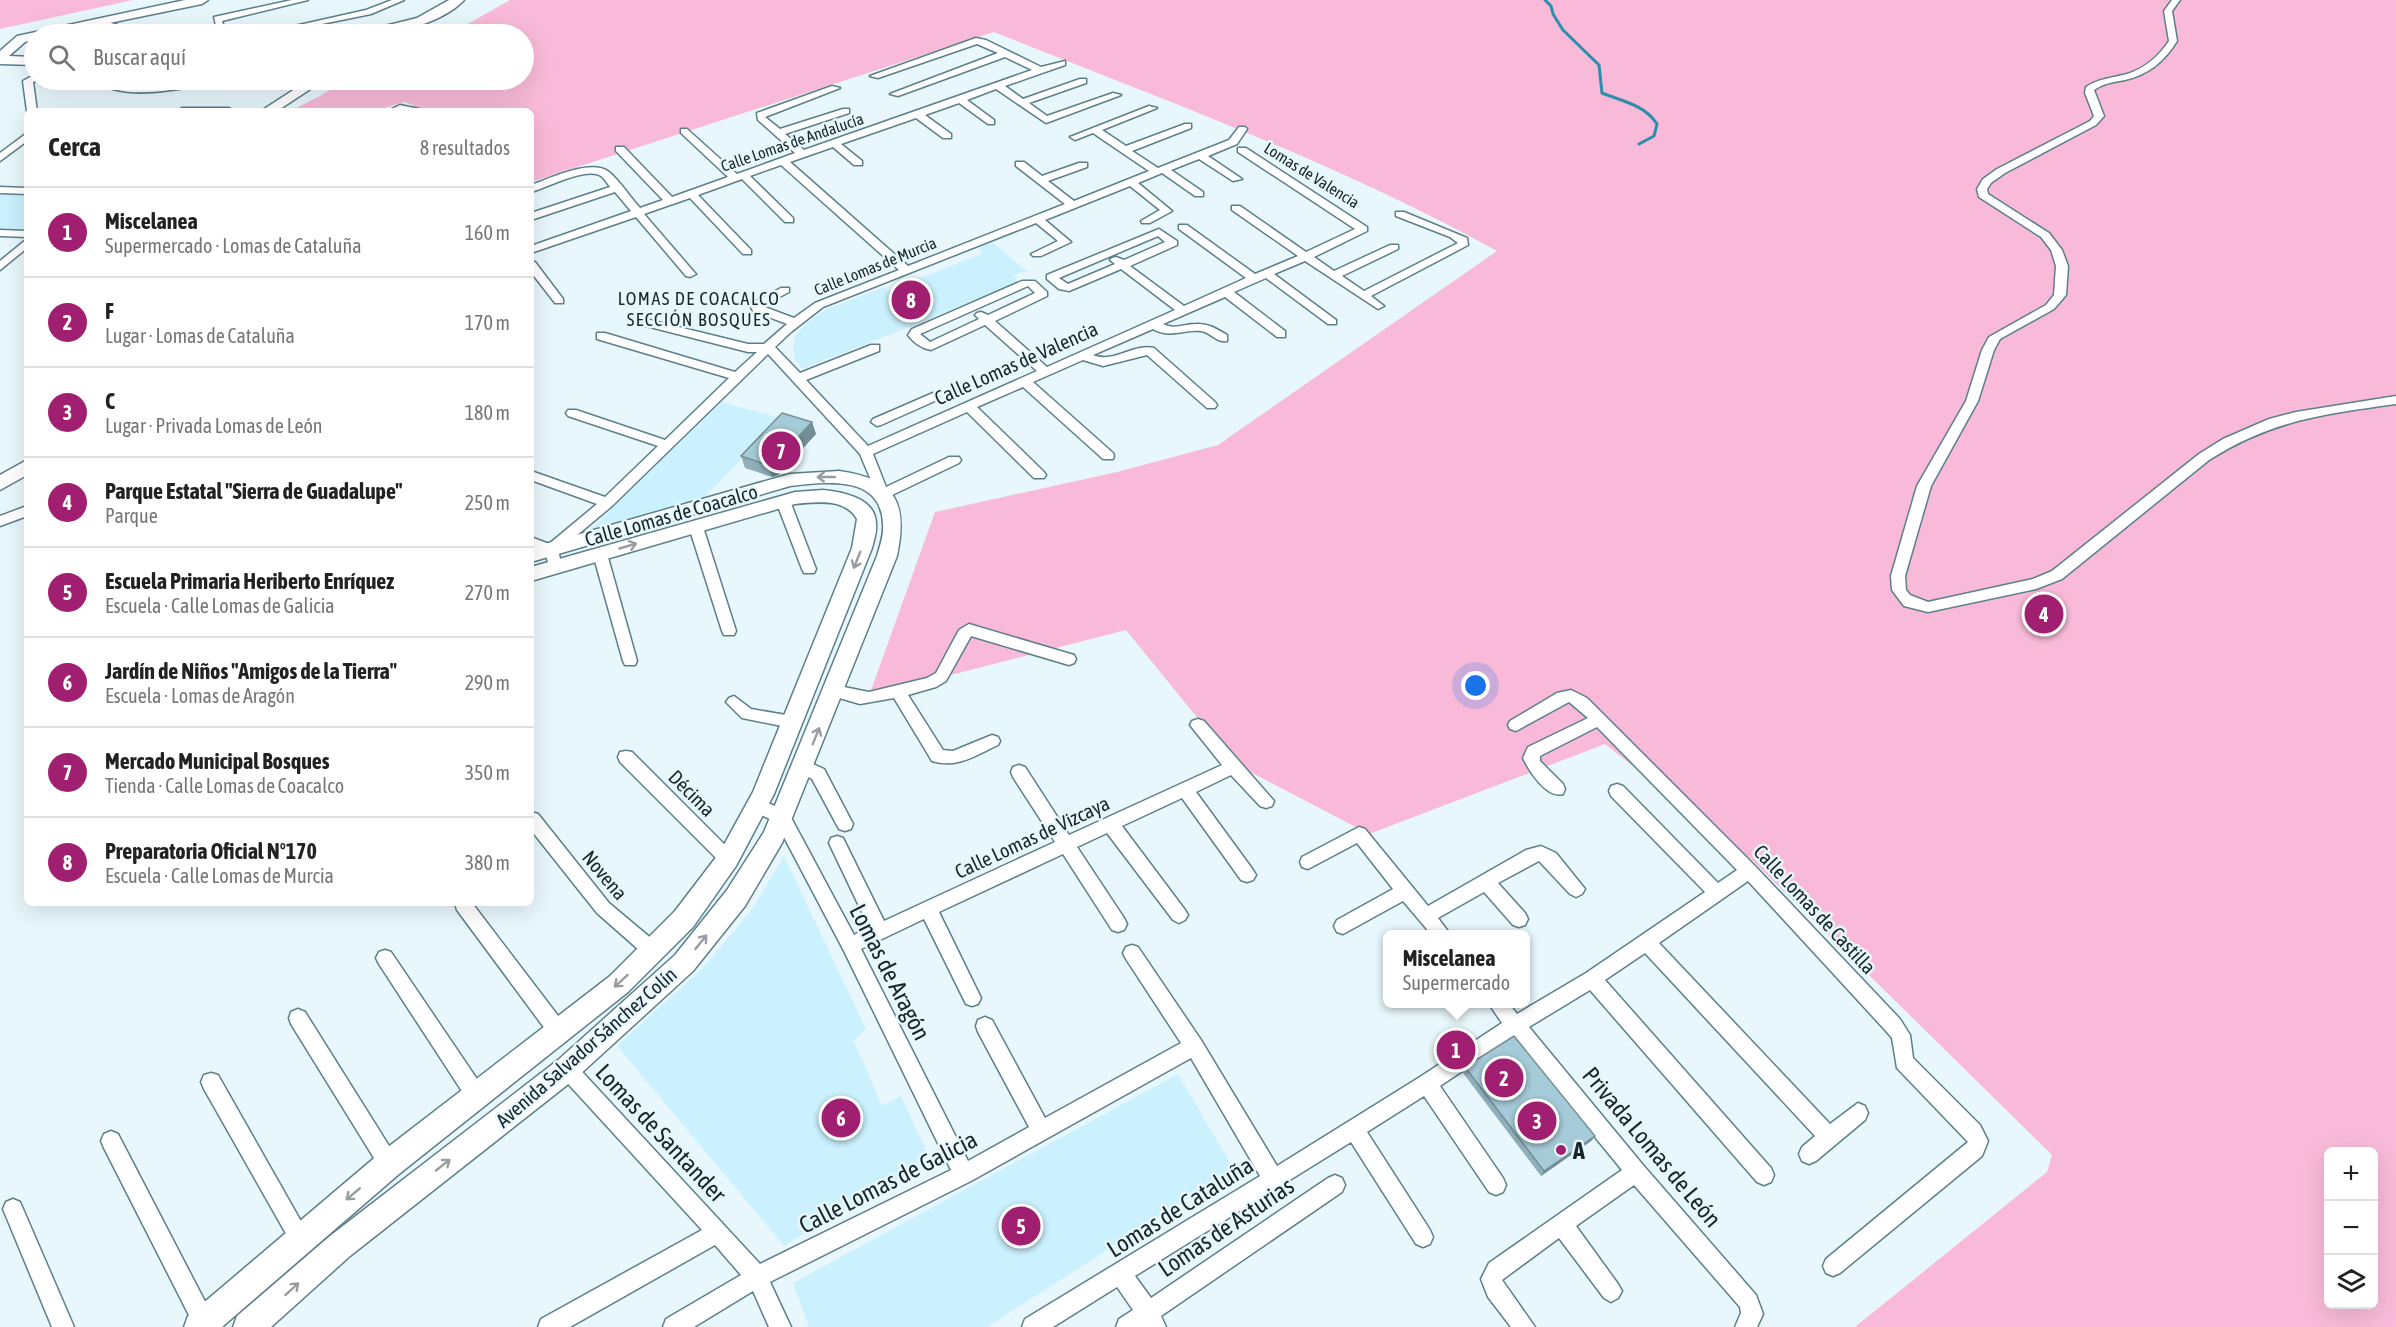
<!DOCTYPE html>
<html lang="es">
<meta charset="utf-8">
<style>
:root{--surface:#fff;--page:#f2f2f2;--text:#222;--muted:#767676;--line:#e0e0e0;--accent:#a11f70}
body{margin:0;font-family:"Asap Condensed",sans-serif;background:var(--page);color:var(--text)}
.controls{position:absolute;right:18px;bottom:18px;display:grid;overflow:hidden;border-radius:9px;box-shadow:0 6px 24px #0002}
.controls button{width:54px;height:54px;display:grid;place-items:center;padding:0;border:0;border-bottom:2px solid var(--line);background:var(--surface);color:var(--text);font:30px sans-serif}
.you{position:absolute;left:1476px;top:686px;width:21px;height:21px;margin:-15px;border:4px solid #fff;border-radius:50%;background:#1a73e8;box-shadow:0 0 0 9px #1a73e833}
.badge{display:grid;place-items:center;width:39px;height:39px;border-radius:50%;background:var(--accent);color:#fff;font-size:20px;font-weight:700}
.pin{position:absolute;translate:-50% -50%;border:3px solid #fff;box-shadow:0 2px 6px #0006}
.popup{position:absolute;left:1383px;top:930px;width:147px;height:78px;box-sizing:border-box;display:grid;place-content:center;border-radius:9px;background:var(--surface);filter:drop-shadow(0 2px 4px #0005);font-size:20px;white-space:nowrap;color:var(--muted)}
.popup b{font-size:22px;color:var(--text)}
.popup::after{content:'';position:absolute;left:50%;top:100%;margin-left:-12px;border:12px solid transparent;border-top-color:var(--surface)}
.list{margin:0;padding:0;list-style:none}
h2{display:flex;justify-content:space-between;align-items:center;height:78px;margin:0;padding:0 24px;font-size:26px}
h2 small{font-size:20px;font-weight:400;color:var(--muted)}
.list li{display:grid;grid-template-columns:39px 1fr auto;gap:18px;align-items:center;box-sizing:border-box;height:90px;padding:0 24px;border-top:2px solid var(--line)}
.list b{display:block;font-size:22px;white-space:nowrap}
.list p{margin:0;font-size:20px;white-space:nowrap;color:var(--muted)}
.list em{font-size:20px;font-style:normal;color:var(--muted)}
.icon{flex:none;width:33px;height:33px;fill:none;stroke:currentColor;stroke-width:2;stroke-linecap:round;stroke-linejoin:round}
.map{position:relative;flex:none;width:2396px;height:1327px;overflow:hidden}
.search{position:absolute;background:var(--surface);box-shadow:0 6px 24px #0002;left:24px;top:24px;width:510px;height:66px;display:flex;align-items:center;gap:15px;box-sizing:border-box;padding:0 21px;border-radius:33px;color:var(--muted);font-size:22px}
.panel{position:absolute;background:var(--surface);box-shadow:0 6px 24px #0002;left:24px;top:108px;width:510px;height:798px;border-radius:9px}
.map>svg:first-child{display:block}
.built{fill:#cbf1fe}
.green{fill:#f8bad8;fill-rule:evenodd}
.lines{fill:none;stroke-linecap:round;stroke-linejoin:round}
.stream{stroke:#2c8ea9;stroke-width:3}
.street-casing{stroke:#5c7f8b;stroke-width:3}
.secondary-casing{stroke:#5c7f8b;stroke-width:3}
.street{fill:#fff;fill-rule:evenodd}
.secondary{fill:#fff;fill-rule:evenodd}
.wall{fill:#8fafba}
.shaded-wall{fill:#748e97}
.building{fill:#a6cbd8;stroke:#748e97;stroke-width:1.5}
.oneway{stroke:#979da0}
.poi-dot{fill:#a11f70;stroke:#e8f7fc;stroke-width:2}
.labels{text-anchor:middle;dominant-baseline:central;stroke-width:5;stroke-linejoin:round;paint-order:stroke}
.far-street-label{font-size:16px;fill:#17262b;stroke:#e8f7fc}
.far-neighbourhood-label{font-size:18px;letter-spacing:1.5px;fill:#17262b;stroke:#e8f7fc}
.street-label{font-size:20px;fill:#17262b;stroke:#e8f7fc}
.near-street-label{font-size:24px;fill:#17262b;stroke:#e8f7fc}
.near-poi-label{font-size:24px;font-weight:bold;fill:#17262b;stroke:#e8f7fc;text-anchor:start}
</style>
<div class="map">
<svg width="2396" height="1327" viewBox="0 0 2396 1327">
<rect width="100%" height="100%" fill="#e8f7fc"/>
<g class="built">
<path d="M0,193H27V232L0,231Z"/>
<path d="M993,243L1027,271L1014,275L1018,281L907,328L802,369L795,359L793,347L796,335L810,320L827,309L884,287L888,291L983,253L979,247Z"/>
<path d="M722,402L781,418L703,499L587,533Z"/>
<path d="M784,856L866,1029L854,1041L882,1106L901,1096L931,1161L834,1215L784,1246L617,1046L704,967L752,909Z"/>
<path d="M1178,1074L1234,1169L987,1327H809L793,1283Z"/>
</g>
<g class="green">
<path d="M0,0H133L0,29Z"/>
<path d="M510,0H2396V1327H1855L2047,1172L2052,1155L1751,859L1605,744L1369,834L1235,764L1126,630L869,696L935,512L1117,472L1218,445L1497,251C1337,162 1163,100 994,32L531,182V111H409L413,105L404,102L375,111H290L320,96L346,80H524V34H450ZM2328,1152H2374V1304H2328Z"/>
</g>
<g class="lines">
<path class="stream" d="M1545,0L1551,6L1553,14L1563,30L1599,65L1602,93C1622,101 1645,105 1657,124L1654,136L1639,144"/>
<g class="street-casing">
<g id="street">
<path d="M292,0H308L222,21L226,34H218L214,17Z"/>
<path d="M392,0H404L371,14L273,34H259L366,10Z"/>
<path d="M2172,0H2180L2172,11L2177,41C2165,61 2148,75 2125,80C2114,82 2104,83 2094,90L2104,116L2096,125L2005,173L1991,183L1987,189L1988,194L2049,233L2062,250L2068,266L2066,295L2054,309L2000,339L1994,350L1978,401L1931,486L1905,576L1906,590L1910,595L1928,602L2033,579L2052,571L2199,454L2223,439L2269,419L2296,412L2396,396V404C2324,414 2272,420 2209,460L2062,579L2036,589L1928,612L1904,606L1892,590L1891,576L1917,486L1966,401L1982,350L1989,337L2046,305L2054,295L2056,266L2051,250L2041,237L1979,197L1977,189L1983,179L1997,169L2090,121L2094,116L2085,93L2086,87C2099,78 2113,78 2127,74C2144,69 2159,56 2169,41L2164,11Z"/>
<path d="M100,19L137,32L138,34H127L97,24L96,22Z"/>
<path d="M976,38L986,40L1041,67L1065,61V65L1005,86L1023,99L1080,79H1086V83L1029,103L1047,116L1113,93L1121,95L1046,123L996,89L967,100L994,120V124H988L959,103L925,115L951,134V138H943L916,118L841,144L862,161V165H854L833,147L790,162L908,266L1065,204L1016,166V162H1024L1042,176L1079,163H1087V167L1048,181L1074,201L1149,171L1093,133L1075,140L1070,137L1149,106L1157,108L1102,130L1126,146L1185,124H1191V128L1132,151L1158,168L1229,140L1239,127H1245L1247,129L1237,144L1208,156L1242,179L1233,181L1199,159L1171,170L1203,192V196H1195L1162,173L1138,183L1172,211L1150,223H1142L1141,221L1160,210L1130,186L1045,220L1071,242L1041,256H1033L1031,254L1058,241L1036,223L823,307L791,332L775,347L800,373L871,345H879V351L806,380L868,446L1037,371L985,325L931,350C921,348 914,343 908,335L912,329L1022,281H1035L1047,292V296L995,321L1047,367L1175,310L1121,269L1069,291L1059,289L1047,279V275L1159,229L1177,241V245L1130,266L1184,306L1246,278L1179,229V225H1187L1255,274L1298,256L1232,210V206H1240L1306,252L1355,229L1238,152V148H1246L1367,227V231L1314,257L1334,271L1390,245H1398V249L1342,276L1364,291L1458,243L1450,237L1396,216V212H1404L1467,238L1468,245L1371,296L1384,306L1378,309L1305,261L1274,274L1336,320V324H1328L1266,278L1234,292L1285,331V337H1277L1225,297L1163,324C1174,330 1184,324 1196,324C1208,323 1217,329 1227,335V341C1216,343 1211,332 1201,331C1183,329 1170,339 1153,329L1093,355C1114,364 1133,343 1154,348L1215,402L1217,405L1215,408H1207L1147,355L1103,366L1083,360L1033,382L1113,453L1114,456L1113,459H1103L1023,387L977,407L1044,472L1046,475L1044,478H1034L967,412L873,454L886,487L949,457H959L961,460L959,463L888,497H878L860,454L768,354L612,506L558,551L560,558L558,562H548L545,553L531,547V537L549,544L597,504L531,480V471L605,497L658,446L568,416L566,413L568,410H576L665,440L729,378L597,339V333H605L735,372L757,352H748L638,324L636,322L642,318L748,344H764L787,324L753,311L750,305L752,303L781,288H789V292L762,306L794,318L815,303L899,270L781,165L750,176L793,218V222H785L742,179L698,195L751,250V254H743L690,198L644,214L694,272L696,274L690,277L686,276L636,217L531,253V246L631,211L615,192L531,220V213L610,187C608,184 604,178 601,176C587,166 546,188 531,192V185C549,179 591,158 609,172C620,181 630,197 640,208L663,200L616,151V147H624L672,197L728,177L681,133V129H687L737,174L795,153L758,120L757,113L832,86L840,88L765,117L780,129L843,109H849V113L785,134L804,150L1032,70L1005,57L898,96L890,94L998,53L977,44L878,78L870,76ZM1158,236L1165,242L1124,260L1116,257L1112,258L1110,260L1115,264L1068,284L1059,278ZM1028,286L1035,293L988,315L981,312L977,313L975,315L979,319L930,342L920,334Z"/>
<path d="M34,75V80H38L33,82L37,111H27L23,81Z"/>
<path d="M400,105L419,109L421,111H388Z"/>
<path d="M182,108H229L234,111H177Z"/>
<path d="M27,133V141L0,161V153Z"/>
<path d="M0,187L27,188V194L0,193Z"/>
<path d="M0,230L27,231V237L0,236Z"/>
<path d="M27,239V248L0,270V261Z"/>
<path d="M531,261L535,262L563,299V303H555L531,272Z"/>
<path d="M933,393L939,397L937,400L881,425L877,426L871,422L873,419Z"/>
<path d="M783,496L790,501L816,569L814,573H804L802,569L776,501Z"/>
<path d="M27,506V516L0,526V516Z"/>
<path d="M696,522L703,527L736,631L734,635H724L722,631L689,527Z"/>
<path d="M600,549L607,554L637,661L635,665H625L623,661L593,554Z"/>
<path d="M969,624L1074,655L1076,659L1074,663L1069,665L971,636L946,681L936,687L908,695L943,750L953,751L992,735L998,737L1000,741L998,745C976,755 957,769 932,761L894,698L860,704L829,695L826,691L829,687L834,685L869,692L927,678L936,673L959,630Z"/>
<path d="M1571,690L1587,698L1755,866L1900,1019L1910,1035L1913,1058L1980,1125L1988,1141L1982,1156L1840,1273L1833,1276L1826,1273L1823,1266L1826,1259L1968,1142L1897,1068L1892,1038L1886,1031L1748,881L1659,943L1830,1124L1858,1103L1865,1106L1868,1113L1865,1120L1816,1161L1809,1164L1802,1161L1799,1154L1802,1147L1815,1136L1645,953L1605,980L1771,1168L1774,1175L1771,1182L1764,1185L1757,1182L1590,990L1529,1027L1643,1165L1756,1295L1763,1314L1757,1327H1735L1741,1313L1740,1307L1634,1185L1576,1226L1618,1284L1622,1291L1618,1298L1611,1302L1604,1298L1559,1238L1502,1280L1535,1327H1511L1488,1297L1481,1279L1489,1263L1622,1170L1513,1037L1440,1086L1503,1178L1506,1185L1503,1192L1496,1195L1489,1192L1424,1096L1367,1132L1430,1230L1433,1237L1430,1244L1423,1247L1416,1244L1351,1142L1135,1276L1151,1298L1328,1178L1335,1175L1342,1178L1345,1185L1342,1192L1161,1316L1166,1327H1116L1119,1319L1133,1310L1117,1287L1053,1327H1022L1025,1319L1260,1176L1191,1058L971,1181L770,1282L791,1327H769L753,1291L694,1327H663L666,1319L741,1275L715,1245L570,1327H538L541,1319L702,1230L560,1075L558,1069L560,1063L567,1060L574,1063L760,1264L951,1170L844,951L776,822L751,810L749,805L751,800L757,798L788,812L854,935L869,927L829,843L831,838L837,836L843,838L884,921L1055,842L1013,777L1011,772L1013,767L1019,765L1025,767L1069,835L1222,765L1190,725L1192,721L1198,719L1204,721L1274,801L1272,806L1266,808L1260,806L1231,775L1196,792L1253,870L1256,875L1253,880L1247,882L1241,880L1182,798L1122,826L1185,910L1188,915L1185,920L1179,923L1173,920L1107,833L1077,847L1124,918L1127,924L1124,930L1118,932L1112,930L1063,854L939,912L981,998L978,1004L972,1006L966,1004L924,919L861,949L968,1161L1029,1127L978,1032L976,1026L978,1020L985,1017L992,1020L1045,1118L1181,1043L1126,959L1123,953L1126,947L1132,945L1138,947L1201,1040L1277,1166L1420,1077L1502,1023L1489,1004H1509L1517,1014L1586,973L1705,892L1611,796L1609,791L1611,786L1617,784L1623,786L1718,883L1737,870L1597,727L1540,756V761L1563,784L1565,789L1563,794C1547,799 1529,771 1523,758L1528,747L1588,718L1569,702L1516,731L1510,729L1508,725L1510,721L1557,693Z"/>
<path d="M734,696L751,709L792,716L798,718L800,722L798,726L792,728L742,718L726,702L729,698Z"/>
<path d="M626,751L632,752L734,854L736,859L734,864L728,866L722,864L620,762L618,757L620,752Z"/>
<path d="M804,760L824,769L853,824L851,829L845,831L839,829L812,779L798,772L796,767L798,762Z"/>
<path d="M531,812L538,814L609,903L659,945L662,951L659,957L653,959L647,957L597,913L531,830Z"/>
<path d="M1359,827L1365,829L1428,906L1526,850L1541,846L1556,853L1585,889L1582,894L1576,897L1570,894L1539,861L1498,883L1525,913L1528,919L1525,925L1519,927L1513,925L1484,892L1438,918L1450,934H1431L1403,901L1343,934L1337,932L1334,926L1337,920L1393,889L1357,843L1308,869L1302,867L1300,862L1302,857Z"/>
<path d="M455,903H472L565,1025L567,1031L565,1037L558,1040L551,1037L457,910Z"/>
<path d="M385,950L391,952L483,1088L486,1095L483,1102L476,1104L469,1102L379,964L376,958L379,952Z"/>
<path d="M298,1009L305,1012L396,1157L399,1164L396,1171L389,1174L382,1171L291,1024L289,1018L291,1012Z"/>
<path d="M211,1073L218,1075L307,1232L310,1239L307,1246L300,1249L293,1246L204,1089L201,1082L204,1075Z"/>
<path d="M111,1131L118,1134L212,1315L215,1323L213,1327H195L104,1148L101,1141L104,1134Z"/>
<path d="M13,1199L20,1202L74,1327H52L3,1209L6,1202Z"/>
</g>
</g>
<g class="secondary-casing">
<g id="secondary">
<path d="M185,0H208L202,4L56,34H34V40L25,42L9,56L34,57V65L0,64V51L17,36Z"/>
<path d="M449,0H464C444,22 392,37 363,34L365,31L417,18Z"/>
<path d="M96,80C115,78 134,85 153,85C173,84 191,78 211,80L204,84C177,90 118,101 96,80Z"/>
<path d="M309,80H324L277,111H261Z"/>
<path d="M27,460V475L0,490V475Z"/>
<path d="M839,471C896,479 908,502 897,556L782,843L745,906L693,971L576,1078L350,1256L271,1327H233L237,1316L330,1236L558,1060L675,955L727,890L764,832L877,556C880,546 884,535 883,524C881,474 826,482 790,486L531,562V548L790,474Z"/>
<path d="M823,490C843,492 876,498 876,524C877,532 874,540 872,548L774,794L736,866L693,927L628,992L399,1174L222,1327H184L188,1316L379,1154L610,976L675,911L720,852L753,792L852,548L857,519C845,498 816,502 795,504L531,581V567L795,492Z"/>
</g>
</g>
<use href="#street" class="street"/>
<use href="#secondary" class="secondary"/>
</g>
<g class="wall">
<path d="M812,422L816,434L778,475L772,477L745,468L741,456Z"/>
<path d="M1465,1067L1595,1136L1591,1141L1541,1176L1463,1073Z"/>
</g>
<g class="shaded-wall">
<path d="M812,422L816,434L778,475L772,477L768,465Z"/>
<path d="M1595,1136L1591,1141L1541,1176L1544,1171Z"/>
</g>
<g class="building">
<path d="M782,413L812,422L774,463L768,465L741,456Z"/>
<path d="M1514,1036L1595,1136L1544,1171L1465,1067Z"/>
</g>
<defs><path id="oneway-shaft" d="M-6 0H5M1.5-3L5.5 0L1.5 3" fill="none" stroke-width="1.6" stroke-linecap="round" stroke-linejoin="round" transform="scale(1.5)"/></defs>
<g class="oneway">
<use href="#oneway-shaft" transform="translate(826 477) rotate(180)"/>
<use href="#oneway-shaft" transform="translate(628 546) rotate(-16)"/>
<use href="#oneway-shaft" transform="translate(857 560) rotate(112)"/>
<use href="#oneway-shaft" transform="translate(816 736) rotate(-68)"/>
<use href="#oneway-shaft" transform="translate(701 942) rotate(-51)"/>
<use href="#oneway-shaft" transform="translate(621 981) rotate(138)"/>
<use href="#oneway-shaft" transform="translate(443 1165) rotate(-38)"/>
<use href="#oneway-shaft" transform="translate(353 1194) rotate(140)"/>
<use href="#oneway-shaft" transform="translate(292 1289) rotate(-42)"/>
</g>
<circle class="poi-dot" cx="1561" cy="1150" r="6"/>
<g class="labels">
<g class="far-street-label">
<text transform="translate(792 142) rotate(-19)">Calle Lomas de Andalucía</text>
<text transform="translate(1312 175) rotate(32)">Lomas de Valencia</text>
<text transform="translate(875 266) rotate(-22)">Calle Lomas de Murcia</text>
</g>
<g class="far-neighbourhood-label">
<text x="699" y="298">LOMAS DE COACALCO<tspan x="699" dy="21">SECCIÓN BOSQUES</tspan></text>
</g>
<g class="street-label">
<text transform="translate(1016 363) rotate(-24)">Calle Lomas de Valencia</text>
<text transform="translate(671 515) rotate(-16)">Calle Lomas de Coacalco</text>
<text transform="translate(692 793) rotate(45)">Décima</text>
<text transform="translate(1032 837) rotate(-25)">Calle Lomas de Vizcaya</text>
<text transform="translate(605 875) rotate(50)">Novena</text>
<text transform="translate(1815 909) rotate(47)">Calle Lomas de Castilla</text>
<text transform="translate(586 1047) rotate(-41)">Avenida Salvador Sánchez Colín</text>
</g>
<g class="near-street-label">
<text transform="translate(890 972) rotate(63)">Lomas de Aragón</text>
<text transform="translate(661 1133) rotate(47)">Lomas de Santander</text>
<text transform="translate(1652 1147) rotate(50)">Privada Lomas de León</text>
<text transform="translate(888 1182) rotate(-27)">Calle Lomas de Galicia</text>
<text transform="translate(1180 1207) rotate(-32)">Lomas de Cataluña</text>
<text transform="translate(1226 1227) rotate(-34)">Lomas de Asturias</text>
</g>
<g class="near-poi-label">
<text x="1573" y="1150">A</text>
</g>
</g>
</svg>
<div class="controls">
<button>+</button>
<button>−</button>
<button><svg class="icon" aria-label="layers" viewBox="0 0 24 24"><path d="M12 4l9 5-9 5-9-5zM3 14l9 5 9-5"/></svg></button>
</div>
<div class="you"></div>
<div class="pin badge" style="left:1456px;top:1050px">1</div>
<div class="popup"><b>Miscelanea</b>Supermercado</div>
<div class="pin badge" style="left:1504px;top:1078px">2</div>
<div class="pin badge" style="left:1537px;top:1121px">3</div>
<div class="pin badge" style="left:2044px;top:614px">4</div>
<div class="pin badge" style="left:1021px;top:1226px">5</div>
<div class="pin badge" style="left:841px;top:1118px">6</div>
<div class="pin badge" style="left:781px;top:451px">7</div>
<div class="pin badge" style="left:911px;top:300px">8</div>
<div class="search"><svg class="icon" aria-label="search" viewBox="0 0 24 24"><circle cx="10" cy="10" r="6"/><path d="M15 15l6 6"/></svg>Buscar aquí</div>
<section class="panel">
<h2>Cerca<small>8 resultados</small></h2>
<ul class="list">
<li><span class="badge">1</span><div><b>Miscelanea</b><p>Supermercado · Lomas de Cataluña</p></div><em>160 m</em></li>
<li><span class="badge">2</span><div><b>F</b><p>Lugar · Lomas de Cataluña</p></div><em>170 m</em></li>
<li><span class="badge">3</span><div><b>C</b><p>Lugar · Privada Lomas de León</p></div><em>180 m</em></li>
<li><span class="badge">4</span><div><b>Parque Estatal &quot;Sierra de Guadalupe&quot;</b><p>Parque</p></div><em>250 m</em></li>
<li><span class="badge">5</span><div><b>Escuela Primaria Heriberto Enríquez</b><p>Escuela · Calle Lomas de Galicia</p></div><em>270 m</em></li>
<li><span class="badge">6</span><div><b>Jardín de Niños &quot;Amigos de la Tierra&quot;</b><p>Escuela · Lomas de Aragón</p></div><em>290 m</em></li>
<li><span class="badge">7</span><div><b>Mercado Municipal Bosques</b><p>Tienda · Calle Lomas de Coacalco</p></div><em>350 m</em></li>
<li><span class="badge">8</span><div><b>Preparatoria Oficial N°170</b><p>Escuela · Calle Lomas de Murcia</p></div><em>380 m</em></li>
</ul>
</section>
</div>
